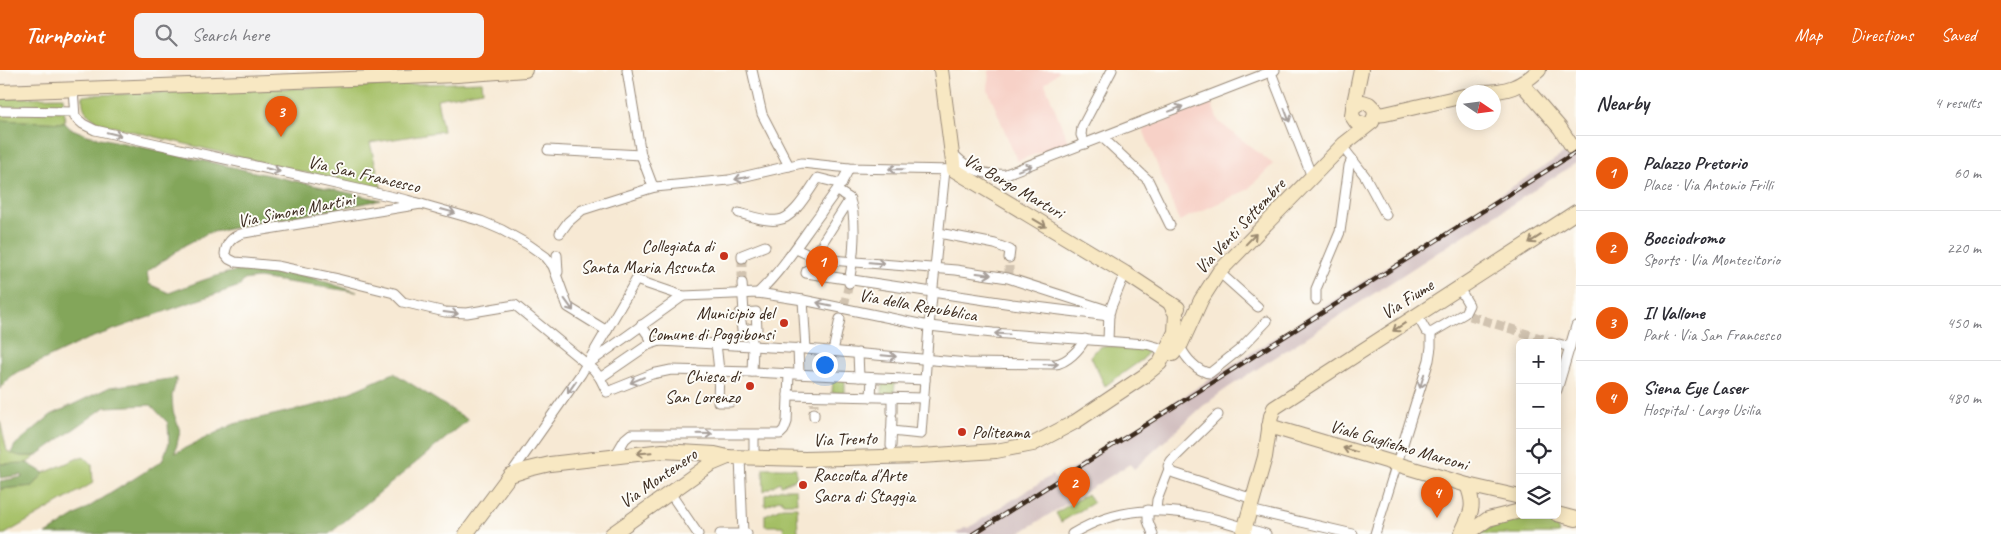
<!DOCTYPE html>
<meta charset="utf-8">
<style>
:root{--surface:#fff;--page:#f2f2f3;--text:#2b2b33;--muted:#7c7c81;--line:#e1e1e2;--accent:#ea580c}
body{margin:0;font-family:Caveat,sans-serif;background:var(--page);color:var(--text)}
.controls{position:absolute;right:15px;bottom:15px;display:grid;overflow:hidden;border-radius:8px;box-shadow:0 2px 12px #0003}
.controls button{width:45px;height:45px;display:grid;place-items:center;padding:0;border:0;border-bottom:1px solid var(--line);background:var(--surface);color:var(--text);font:25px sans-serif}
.compass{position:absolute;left:1456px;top:15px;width:45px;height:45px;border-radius:50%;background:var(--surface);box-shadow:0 2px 12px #0003;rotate:103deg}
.you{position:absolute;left:824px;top:294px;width:18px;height:18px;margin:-12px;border:4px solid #fff;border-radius:50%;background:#1a73e8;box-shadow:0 0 0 8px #1a73e833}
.badge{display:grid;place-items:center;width:32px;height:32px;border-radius:50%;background:var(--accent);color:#fff;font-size:16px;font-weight:700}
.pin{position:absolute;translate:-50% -41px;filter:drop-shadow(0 1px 2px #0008)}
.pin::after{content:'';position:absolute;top:26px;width:18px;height:15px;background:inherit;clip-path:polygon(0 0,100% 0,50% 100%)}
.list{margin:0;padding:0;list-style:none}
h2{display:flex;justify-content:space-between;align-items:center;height:65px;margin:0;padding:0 20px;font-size:21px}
h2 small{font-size:16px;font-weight:400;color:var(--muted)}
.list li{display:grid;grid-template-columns:32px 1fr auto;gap:15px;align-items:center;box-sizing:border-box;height:75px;padding:0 20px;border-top:1px solid var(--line)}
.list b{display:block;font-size:19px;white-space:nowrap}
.list p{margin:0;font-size:16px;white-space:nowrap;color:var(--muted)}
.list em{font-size:16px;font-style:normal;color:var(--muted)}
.icon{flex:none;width:28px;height:28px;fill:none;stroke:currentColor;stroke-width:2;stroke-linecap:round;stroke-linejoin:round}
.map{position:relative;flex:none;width:1576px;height:464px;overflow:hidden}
header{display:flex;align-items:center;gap:30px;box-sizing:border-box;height:70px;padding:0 25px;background:var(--accent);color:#fff}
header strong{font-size:24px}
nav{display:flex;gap:28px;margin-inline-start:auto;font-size:18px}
.search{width:350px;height:45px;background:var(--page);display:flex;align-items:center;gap:12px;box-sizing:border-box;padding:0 18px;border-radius:8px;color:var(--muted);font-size:19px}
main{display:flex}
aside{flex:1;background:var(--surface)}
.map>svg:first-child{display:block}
.built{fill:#f7d1c7}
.industrial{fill:#d2bfc0}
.green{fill:#a4bf65;stroke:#707442}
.forest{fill:#83a65a;stroke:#5f683c}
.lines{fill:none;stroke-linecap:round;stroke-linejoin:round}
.street-tunnel{stroke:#d1c3b0;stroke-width:9;stroke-dasharray:9 4.5;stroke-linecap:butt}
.street-casing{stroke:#998a79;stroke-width:11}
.secondary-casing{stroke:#998a79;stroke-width:16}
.street{stroke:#fff;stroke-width:9}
.secondary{stroke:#f8e8c3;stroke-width:14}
.rail-casing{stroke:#3b2a1e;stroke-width:4.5}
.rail{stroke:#fdfcf7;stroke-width:2.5;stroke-dasharray:8;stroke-linecap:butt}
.oneway{stroke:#a79f9a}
.oneway2{stroke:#9a8970}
.poi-dot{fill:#c8321e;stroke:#fdfcf7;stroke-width:2}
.labels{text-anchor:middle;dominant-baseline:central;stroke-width:4;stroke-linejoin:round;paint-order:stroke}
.street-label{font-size:18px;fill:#3b2a1e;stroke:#fdfcf7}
.poi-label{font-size:18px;fill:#3b2a1e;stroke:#fdfcf7;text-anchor:end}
</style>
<header>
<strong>Turnpoint</strong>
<div class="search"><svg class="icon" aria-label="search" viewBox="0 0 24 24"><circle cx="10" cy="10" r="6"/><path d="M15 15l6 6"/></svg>Search here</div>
<nav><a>Map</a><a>Directions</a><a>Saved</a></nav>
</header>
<main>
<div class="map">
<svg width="1576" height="464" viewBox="0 0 1576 464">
<rect width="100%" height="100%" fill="#fdfcf7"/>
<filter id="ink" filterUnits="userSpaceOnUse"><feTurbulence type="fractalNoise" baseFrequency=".02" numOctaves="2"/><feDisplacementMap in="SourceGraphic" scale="10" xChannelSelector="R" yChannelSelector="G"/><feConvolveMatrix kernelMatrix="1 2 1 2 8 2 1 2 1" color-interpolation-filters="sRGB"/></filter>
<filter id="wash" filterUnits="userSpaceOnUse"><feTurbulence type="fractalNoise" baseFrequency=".0096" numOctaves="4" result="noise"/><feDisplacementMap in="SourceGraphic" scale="20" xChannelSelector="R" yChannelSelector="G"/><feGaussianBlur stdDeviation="1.12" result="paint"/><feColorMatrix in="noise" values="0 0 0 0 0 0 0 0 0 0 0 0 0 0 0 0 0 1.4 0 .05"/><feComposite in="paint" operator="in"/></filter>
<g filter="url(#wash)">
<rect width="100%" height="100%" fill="#f7e9d4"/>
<g class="built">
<path d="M991,0H1060L1045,14L1068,72L1017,91L988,20L989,1Z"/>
<path d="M1211,33L1219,52L1273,94L1247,120L1179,151L1143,59Z"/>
</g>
<path class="industrial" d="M1576,76V93L1226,319L1203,336L1134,399L1130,394L1018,464H955L966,457L968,458L1052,405L1056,410L1213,307Z"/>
<g class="green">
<path d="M482,12L483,21L437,29L443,61L370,73L382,121L102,54C89,47 81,41 83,26L91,25Z"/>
<path d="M63,27L65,53L0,50V28Z"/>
<path d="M1102,276L1144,278L1148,282L1143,289L1105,316L1091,287L1093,282Z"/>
<path d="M833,309L845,310V323H832Z"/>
<path d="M882,312H895L894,325H882Z"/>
<path d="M0,351L7,381L20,386H36L27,393L0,394Z"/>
<path d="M83,386L92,395L93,413L5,464H0V419L33,416L44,403Z"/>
<path d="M763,398H796V409L781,415L780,412L764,421Z"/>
<path d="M782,419H796L797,433H783L781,429L765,436V425Z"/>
<path d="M1087,424L1093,433L1061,452L1056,443Z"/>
<path d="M783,437H797L798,464H784L783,456H765V445Z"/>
<path d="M1521,447L1544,448L1556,452L1559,464H1480L1495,455Z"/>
</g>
<g class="forest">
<path d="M0,50L65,53L70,58L87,65L381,130L208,163L185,175L147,202L149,214L169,223C196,213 225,200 255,199C289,197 324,212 357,222L258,208L244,210L240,216L183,235L85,270L12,305L0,319Z"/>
<path d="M394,303L468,350L329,464H46L162,391L169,373L168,353L151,335L105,337L36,386H20L11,383L15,375L51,345L110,317L177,308L172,326L173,341L180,361L175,383L234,354L325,333Z"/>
<path d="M27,393L44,403L33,416L0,419V411L23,407L22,405L0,408V394Z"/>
</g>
</g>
<g filter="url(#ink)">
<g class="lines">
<g class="street-tunnel">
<path d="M742,188V213"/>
<path d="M1009,205V188"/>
<path d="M844,236L849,213"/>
<path d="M1470,246L1556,273"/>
<path d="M814,333V336"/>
</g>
<g class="street-casing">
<g id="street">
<path d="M627,0L641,85L652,114L655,117"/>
<path d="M752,0L762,44L789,96"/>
<path d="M1270,0L1312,107"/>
<path d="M73,19L75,47L83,54L95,60L407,130L481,151L502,160L529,175L546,187L553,196L568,237L607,261"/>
<path d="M0,41L74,42"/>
<path d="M1103,68L1148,110L1170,155"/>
<path d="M1085,74L1081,65L1082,57L1112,0"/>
<path d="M1342,76L1365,106L1386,145"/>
<path d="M548,80L641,85"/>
<path d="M952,82C966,99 985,106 1006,104L1275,0"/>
<path d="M838,121L849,128C858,147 853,192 849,213"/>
<path d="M421,134L244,163C233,166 226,172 225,184L229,189L235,192L277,196L338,209L394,223L403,232L445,242L467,243L515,235L594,300L600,308L607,322L652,304L671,300L752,302L925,310"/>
<path d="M739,143C751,146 766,152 778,150C794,149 809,120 818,108L842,114"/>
<path d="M560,163L568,152L582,140L645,120L655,117L729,110L802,93L849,98L954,100"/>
<path d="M939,163L995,174L1010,180L1009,188"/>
<path d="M824,170L850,129"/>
<path d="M796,179L818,189L956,200L1008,208L1110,241"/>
<path d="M557,185L558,202"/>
<path d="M742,188V185L765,176"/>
<path d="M812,191L820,177"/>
<path d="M807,200L806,203L1012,234L1109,246"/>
<path d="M1219,202L1258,237"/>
<path d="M742,213L744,243L756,242L757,259H750L753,276L752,302"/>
<path d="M758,223C783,199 800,171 820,144C830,128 842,116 849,98"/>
<path d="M803,230L806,279"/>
<path d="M1316,230V219L1340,162L1349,96L1352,89"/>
<path d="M744,243H740L742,260L750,259"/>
<path d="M1417,245L1426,261L1431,263L1465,243L1469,235L1459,218"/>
<path d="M641,255L653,272"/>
<path d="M1108,271L1109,242L1125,203"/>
<path d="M716,273L719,301L718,332H730"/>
<path d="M1559,274L1570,277"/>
<path d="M1180,276C1185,287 1197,302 1210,303L1239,280L1267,251"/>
<path d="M798,278L799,304"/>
<path d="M833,281L840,249"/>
<path d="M858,283L859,307"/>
<path d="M592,291L683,226"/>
<path d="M600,308L648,275L660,271L806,279L968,293L1055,294C1067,293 1080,279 1085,269"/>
<path d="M1557,320L1576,256"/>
<path d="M788,325L924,328"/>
<path d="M871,327L872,308"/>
<path d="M892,342V328"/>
<path d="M1218,345L1171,391L1168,396L1169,399L1174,403L1253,429"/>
<path d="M814,346V343"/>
<path d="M891,361L921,364L929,256L945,100"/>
<path d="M891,376L892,348"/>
<path d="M615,386L625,369L631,364H780L784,360L787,352L789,304"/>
<path d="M740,387L743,464"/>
<path d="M754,387V365"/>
<path d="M510,405L581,304L636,210L683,226L758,223L803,230L929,256L993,263L1146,274L1157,277L1165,284"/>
<path d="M670,423L698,464"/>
<path d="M1148,440V451L1153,464"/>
<path d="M1156,440L1157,430L1169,399"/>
<path d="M1250,440L1353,464"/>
<path d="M720,464H747"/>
<path d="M1072,464C1117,437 1160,436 1210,448C1229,452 1247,459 1266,464"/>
<path d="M1375,464L1429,290L1431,277V263"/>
</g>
</g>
<g class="secondary-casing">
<g id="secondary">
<path d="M941,0L954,100L1125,203L1178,238"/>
<path d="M1522,14L1560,58L1573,78"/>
<path d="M0,22L457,5L525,0"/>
<path d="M1482,22C1506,22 1521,17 1539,0"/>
<path d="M1353,38L1361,0"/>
<path d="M1375,45L1385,44L1464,26"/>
<path d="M1173,284L1181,274L1201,230L1219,202L1344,74L1372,52L1375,45L1374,39L1369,34L1363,32L1353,38L1352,46L1356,52L1366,55"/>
<path d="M1269,356L1467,415L1520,427"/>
<path d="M1557,444L1576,449"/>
<path d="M466,464L510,405L529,399L550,394L663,381L715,384L728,387L805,389L921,386L996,381L1033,374L1075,352L1144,306L1160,293L1175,262L1176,244L1171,235"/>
<path d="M612,464L709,395L728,387"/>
<path d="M1243,464L1265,387L1271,346L1274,338L1576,142"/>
<path d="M1461,464C1471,443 1476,437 1467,415"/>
<path d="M1467,464L1488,449L1520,441"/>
</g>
</g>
<use href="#street" class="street"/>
<use href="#secondary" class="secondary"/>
<g class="rail-casing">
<path id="rail" d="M973,464L1576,82"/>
</g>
<use href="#rail" class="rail"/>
</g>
<defs><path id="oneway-shaft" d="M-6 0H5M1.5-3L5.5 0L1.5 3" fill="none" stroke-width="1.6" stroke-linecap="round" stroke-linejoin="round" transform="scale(1.25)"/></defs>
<g class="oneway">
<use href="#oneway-shaft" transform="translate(1176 39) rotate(-21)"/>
<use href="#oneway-shaft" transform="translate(1287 45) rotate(69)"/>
<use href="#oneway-shaft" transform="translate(114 64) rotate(13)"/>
<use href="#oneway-shaft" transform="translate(1025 98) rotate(-21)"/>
<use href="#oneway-shaft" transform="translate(896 99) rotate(-179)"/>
<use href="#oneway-shaft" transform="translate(273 100) rotate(13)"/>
<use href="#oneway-shaft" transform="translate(742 108) rotate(168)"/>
<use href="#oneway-shaft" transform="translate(448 141) rotate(15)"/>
<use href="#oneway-shaft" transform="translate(877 193) rotate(5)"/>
<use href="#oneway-shaft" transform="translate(984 204) rotate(7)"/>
<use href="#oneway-shaft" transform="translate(824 234) rotate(-168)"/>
<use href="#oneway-shaft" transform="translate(569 235) rotate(54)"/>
<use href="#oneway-shaft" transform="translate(451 243) rotate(7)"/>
<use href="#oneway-shaft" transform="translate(1002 264) rotate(-176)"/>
<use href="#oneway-shaft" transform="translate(889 286) rotate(5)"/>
<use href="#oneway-shaft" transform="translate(1051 294) rotate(-1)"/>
<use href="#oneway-shaft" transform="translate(637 310) rotate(157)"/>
<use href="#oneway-shaft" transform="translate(1422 311) rotate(107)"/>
<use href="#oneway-shaft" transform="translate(572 317) rotate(125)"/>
<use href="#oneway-shaft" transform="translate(705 364) rotate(1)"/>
</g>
<g class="oneway2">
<use href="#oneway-shaft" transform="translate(1040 153) rotate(31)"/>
<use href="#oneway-shaft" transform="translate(1251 169) rotate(-46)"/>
<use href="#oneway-shaft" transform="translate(1535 169) rotate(147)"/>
<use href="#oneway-shaft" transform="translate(1399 257) rotate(147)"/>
<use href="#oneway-shaft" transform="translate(1350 380) rotate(-163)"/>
<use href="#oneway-shaft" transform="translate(644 383) rotate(175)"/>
</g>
</g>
<g class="poi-dot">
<circle cx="724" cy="186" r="5"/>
<circle cx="784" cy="253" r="5"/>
<circle cx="750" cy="316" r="5"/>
<circle cx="962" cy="362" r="5"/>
<circle cx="803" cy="415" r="5"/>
</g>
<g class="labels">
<g class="street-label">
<text transform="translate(364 104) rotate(13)">Via San Francesco</text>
<text transform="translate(1014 116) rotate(30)">Via Borgo Marturi</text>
<text transform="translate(296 140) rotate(-11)">Via Simone Martini</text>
<text transform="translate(1240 156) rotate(-47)">Via Venti Settembre</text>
<text transform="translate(1407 229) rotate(-33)">Via Fiume</text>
<text transform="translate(918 235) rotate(10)">Via della Repubblica</text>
<text transform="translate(845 369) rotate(-2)">Via Trento</text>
<text transform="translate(1399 375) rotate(16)">Viale Guglielmo Marconi</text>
<text transform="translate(658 408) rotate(-35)">Via Montenero</text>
</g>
<g class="poi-label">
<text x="714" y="176">Collegiata di<tspan x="714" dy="21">Santa Maria Assunta</tspan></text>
<text x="774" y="243">Municipio del<tspan x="774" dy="21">Comune di Poggibonsi</tspan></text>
<text x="740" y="306">Chiesa di<tspan x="740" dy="21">San Lorenzo</tspan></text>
<text x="972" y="362" text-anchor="start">Politeama</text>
<text x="813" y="405" text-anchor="start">Raccolta d'Arte<tspan x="813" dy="21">Sacra di Staggia</tspan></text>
</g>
</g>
</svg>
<div class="controls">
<button>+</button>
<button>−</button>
<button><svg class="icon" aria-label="locate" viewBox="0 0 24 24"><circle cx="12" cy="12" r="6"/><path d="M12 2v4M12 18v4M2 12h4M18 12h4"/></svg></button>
<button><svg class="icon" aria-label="layers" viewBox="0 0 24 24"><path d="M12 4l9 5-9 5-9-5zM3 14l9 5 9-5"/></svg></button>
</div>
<svg class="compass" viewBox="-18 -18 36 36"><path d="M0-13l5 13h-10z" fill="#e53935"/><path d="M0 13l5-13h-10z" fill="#7c7c81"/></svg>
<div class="you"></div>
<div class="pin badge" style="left:822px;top:217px">1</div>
<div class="pin badge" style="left:1074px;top:438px">2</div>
<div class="pin badge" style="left:281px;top:67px">3</div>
<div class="pin badge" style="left:1437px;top:448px">4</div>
</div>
<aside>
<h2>Nearby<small>4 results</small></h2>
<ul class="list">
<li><span class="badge">1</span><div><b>Palazzo Pretorio</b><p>Place · Via Antonio Frilli</p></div><em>60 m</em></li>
<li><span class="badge">2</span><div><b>Bocciodromo</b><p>Sports · Via Montecitorio</p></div><em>220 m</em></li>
<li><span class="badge">3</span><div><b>Il Vallone</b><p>Park · Via San Francesco</p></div><em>450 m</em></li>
<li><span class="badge">4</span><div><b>Siena Eye Laser</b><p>Hospital · Largo Usilia</p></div><em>480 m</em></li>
</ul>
</aside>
</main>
